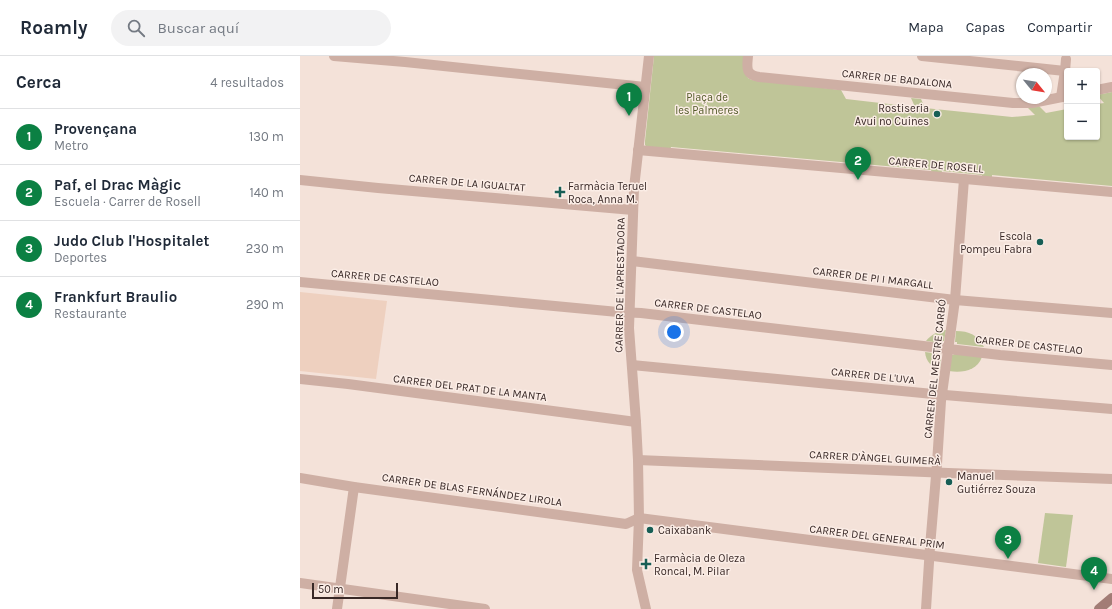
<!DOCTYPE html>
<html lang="es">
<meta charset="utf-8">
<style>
:root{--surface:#fff;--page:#f2f2f3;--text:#1f2937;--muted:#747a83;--line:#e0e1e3;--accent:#0b8043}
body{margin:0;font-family:Karla,sans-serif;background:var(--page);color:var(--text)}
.controls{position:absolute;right:12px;top:12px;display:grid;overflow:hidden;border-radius:4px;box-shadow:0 1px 3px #0004}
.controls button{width:36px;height:36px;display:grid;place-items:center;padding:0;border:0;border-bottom:1px solid var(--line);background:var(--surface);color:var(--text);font:20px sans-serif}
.compass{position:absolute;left:716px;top:12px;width:36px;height:36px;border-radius:50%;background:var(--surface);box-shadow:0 1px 3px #0004;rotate:120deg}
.scale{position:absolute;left:12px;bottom:10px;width:86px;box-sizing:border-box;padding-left:4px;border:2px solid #382826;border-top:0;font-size:11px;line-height:14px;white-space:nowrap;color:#382826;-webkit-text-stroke:3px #fbede6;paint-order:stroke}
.you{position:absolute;left:374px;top:276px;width:14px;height:14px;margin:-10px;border:3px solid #fff;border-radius:50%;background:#1a73e8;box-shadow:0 0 0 6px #1a73e833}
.badge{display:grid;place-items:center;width:26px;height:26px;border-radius:50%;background:var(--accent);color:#fff;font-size:13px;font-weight:700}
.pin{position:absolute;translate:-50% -33px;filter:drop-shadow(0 1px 2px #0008)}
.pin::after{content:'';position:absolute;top:21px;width:14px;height:12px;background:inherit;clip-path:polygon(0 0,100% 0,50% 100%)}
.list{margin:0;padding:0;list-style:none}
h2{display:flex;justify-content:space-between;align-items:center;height:52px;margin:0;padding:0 16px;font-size:17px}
h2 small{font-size:13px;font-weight:400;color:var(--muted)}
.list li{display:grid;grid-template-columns:26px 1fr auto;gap:12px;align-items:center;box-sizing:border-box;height:56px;padding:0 16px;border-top:1px solid var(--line)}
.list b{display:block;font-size:15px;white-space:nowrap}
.list p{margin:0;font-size:13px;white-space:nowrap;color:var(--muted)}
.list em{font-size:13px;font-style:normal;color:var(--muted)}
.icon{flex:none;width:22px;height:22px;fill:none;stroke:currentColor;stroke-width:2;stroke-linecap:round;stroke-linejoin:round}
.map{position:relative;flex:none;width:812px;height:553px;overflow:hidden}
header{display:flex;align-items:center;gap:24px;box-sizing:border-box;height:56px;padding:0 20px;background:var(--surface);border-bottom:1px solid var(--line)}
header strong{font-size:19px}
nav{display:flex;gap:22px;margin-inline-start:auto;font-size:14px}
.search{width:280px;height:36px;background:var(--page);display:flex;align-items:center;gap:10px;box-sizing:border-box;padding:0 14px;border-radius:22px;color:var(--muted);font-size:15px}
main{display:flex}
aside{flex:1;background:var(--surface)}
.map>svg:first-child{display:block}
.green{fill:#bfc598}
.plaza{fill:#eed0bf}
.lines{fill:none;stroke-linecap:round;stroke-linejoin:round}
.street{stroke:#ceafa4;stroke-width:10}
.secondary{stroke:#a27c75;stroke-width:10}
.poi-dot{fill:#175e55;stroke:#fbede6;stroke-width:1.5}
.labels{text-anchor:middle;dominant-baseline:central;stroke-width:3;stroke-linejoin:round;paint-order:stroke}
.street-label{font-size:11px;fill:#382826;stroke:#fbede6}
.park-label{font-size:11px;fill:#515927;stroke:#fbede6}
.poi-label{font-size:11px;fill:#382826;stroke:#fbede6;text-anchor:start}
</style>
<header>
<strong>Roamly</strong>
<div class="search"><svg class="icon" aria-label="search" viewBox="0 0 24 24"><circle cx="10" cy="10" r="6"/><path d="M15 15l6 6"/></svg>Buscar aquí</div>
<nav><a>Mapa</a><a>Capas</a><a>Compartir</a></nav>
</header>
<main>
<aside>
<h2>Cerca<small>4 resultados</small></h2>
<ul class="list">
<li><span class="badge">1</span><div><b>Provençana</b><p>Metro</p></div><em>130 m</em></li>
<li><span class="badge">2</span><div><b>Paf, el Drac Màgic</b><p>Escuela · Carrer de Rosell</p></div><em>140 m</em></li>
<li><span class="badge">3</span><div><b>Judo Club l'Hospitalet</b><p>Deportes</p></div><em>230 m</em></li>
<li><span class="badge">4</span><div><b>Frankfurt Braulio</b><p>Restaurante</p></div><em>290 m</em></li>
</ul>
</aside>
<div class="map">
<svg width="812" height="553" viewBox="0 0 812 553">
<rect width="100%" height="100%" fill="#f4e2d9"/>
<g class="green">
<path d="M354,0H443L448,22L452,24L541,34L546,43L615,51L611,42L621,43L625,52L712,61L735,59L727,51L738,49L746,57L767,53V81H797V48L804,47L797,39L812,36V130L692,119V122H682V119L642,115L641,118L632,117L631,114L371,91L370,95L347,91L345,89V85Z"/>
<path d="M646,274L644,285H643L642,287L626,285C631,279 637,275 646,274Z"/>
<path d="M656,275C669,275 678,279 684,291L657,288V286H655Z"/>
<path d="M625,296L640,298L641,303L640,314C631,310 626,306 625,296Z"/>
<path d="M655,298L682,301C677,315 662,317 649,315L652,299Z"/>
<path d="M745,457L773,459L766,511L738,507Z"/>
</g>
<path class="plaza" d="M0,236L87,245L76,323L0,315Z"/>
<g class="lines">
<g class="street">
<path d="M34,0L105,6L345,31"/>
<path d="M448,0C447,12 445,18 459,21L713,47H732L767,40"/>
<path d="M622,0L765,15L761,41"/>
<path d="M765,15L766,3"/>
<path d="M797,34L812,31"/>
<path d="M338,94L812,136"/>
<path d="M0,124L78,132L333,154"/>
<path d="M332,205L655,244L812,257"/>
<path d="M0,226L318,256L341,257L700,299L812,309"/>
<path d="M332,309L633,338L812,353"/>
<path d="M0,323L48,328L336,366"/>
<path d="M338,404L625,416L648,417L812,423"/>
<path d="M0,422L54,431L326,468L339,462L812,523"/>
<path d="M0,527L185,553"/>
<path d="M37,553L54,431"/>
<path d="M346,553L337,514L339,462L338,404L336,366L329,272L334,132L349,0"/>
<path d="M626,553L630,491L637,408L641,345L655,244L664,123"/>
</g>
<path class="secondary" d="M799,553L812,542"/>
</g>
<g class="poi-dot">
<circle cx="637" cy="58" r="4"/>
<path d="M258 130h4v4h4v4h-4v4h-4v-4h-4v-4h4z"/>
<circle cx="740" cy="186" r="4"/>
<circle cx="649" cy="426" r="4"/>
<circle cx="350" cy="474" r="4"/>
<path d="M344 502h4v4h4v4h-4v4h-4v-4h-4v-4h4z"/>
</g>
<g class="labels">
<g class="street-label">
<text transform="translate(597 23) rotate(6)">CARRER DE BADALONA</text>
<text transform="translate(636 109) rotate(5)">CARRER DE ROSELL</text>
<text transform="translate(167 127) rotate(5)">CARRER DE LA IGUALTAT</text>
<text transform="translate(85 222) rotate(5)">CARRER DE CASTELAO</text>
<text transform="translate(573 222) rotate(7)">CARRER DE PI I MARGALL</text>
<text transform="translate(320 229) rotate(-89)">CARRER DE L'APRESTADORA</text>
<text transform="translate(408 253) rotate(7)">CARRER DE CASTELAO</text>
<text transform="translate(729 289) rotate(6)">CARRER DE CASTELAO</text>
<text transform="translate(635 313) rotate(-84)">CARRER DEL MESTRE CARBÓ</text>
<text transform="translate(573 320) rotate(6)">CARRER DE L'UVA</text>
<text transform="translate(170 332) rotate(7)">CARRER DEL PRAT DE LA MANTA</text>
<text transform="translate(575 402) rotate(3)">CARRER D'ÀNGEL GUIMERÀ</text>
<text transform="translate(172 434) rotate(8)">CARRER DE BLAS FERNÁNDEZ LIROLA</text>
<text transform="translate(577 481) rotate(7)">CARRER DEL GENERAL PRIM</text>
</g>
<g class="park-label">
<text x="407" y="41">Plaça de<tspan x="407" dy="13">les Palmeres</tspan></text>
</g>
<g class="poi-label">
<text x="629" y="52" text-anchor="end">Rostiseria<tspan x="629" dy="13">Avui no Cuines</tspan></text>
<text x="268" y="130">Farmàcia Teruel<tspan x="268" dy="13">Roca, Anna M.</tspan></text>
<text x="732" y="180" text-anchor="end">Escola<tspan x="732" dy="13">Pompeu Fabra</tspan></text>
<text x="657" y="420">Manuel<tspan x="657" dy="13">Gutiérrez Souza</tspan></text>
<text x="358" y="474">Caixabank</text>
<text x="354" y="502">Farmàcia de Oleza<tspan x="354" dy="13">Roncal, M. Pilar</tspan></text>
</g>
</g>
</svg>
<div class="controls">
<button>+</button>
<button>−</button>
</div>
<svg class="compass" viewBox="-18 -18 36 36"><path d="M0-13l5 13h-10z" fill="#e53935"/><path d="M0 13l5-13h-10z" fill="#747a83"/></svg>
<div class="scale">50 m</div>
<div class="you"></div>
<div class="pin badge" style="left:329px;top:60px">1</div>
<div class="pin badge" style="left:558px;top:124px">2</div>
<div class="pin badge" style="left:708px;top:503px">3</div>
<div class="pin badge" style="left:794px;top:534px">4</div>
</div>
</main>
